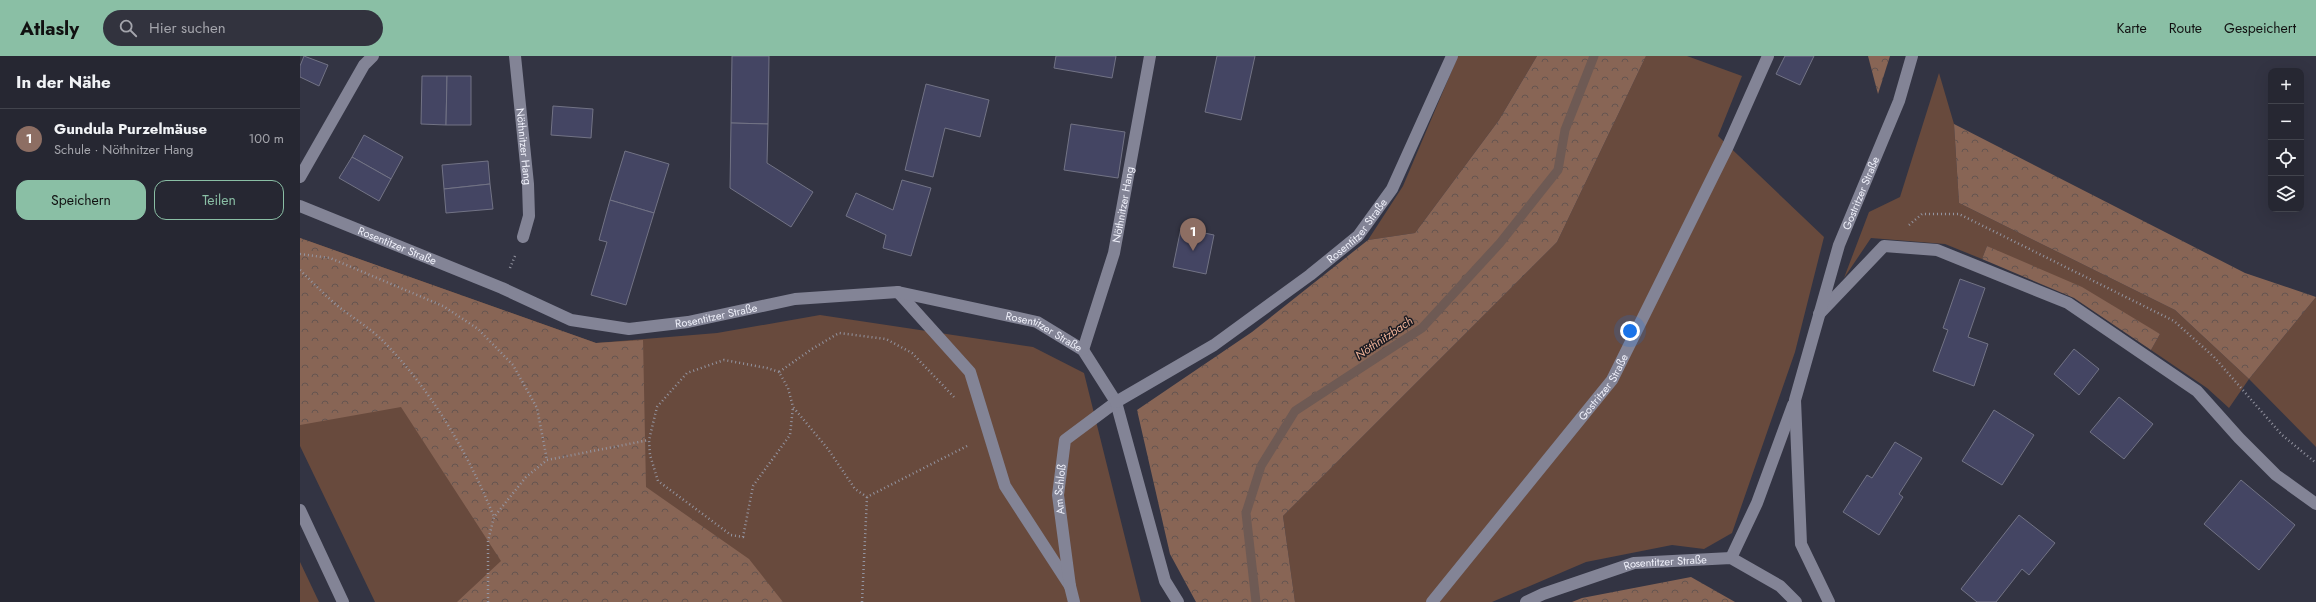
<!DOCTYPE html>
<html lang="de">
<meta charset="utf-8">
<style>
:root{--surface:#262732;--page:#32333e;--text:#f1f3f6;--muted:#a4a5ac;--line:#42444d;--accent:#8abfa5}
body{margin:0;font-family:Jost,sans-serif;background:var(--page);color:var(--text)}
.controls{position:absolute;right:12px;top:12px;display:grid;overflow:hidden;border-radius:8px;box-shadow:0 4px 16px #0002}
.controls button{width:36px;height:36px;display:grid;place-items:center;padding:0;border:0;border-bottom:1px solid var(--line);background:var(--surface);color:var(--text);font:20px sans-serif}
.you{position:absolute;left:1330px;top:275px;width:14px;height:14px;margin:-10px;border:3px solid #fff;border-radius:50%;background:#1a73e8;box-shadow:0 0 0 6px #1a73e833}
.badge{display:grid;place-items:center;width:26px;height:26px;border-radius:50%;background:var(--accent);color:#fff;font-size:13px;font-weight:700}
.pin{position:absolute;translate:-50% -33px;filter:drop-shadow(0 1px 2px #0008)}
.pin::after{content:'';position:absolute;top:21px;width:14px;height:12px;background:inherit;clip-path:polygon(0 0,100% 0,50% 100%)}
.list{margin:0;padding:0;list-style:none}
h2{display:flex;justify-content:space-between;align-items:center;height:52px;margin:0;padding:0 16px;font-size:17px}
h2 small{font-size:13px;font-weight:400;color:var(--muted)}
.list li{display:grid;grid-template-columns:26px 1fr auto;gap:12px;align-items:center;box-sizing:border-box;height:60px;padding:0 16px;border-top:1px solid var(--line)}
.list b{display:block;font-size:15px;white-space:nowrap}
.list p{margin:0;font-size:13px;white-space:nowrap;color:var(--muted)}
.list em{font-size:13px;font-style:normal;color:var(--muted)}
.actions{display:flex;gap:8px;padding:12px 16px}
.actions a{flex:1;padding:9px 0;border:1px solid var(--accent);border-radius:12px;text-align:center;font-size:14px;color:var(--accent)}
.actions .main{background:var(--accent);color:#111}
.icon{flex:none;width:22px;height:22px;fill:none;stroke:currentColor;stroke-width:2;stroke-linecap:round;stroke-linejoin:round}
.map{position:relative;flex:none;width:2016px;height:546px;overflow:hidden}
header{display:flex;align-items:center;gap:24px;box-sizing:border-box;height:56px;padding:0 20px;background:var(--accent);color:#111}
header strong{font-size:19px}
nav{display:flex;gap:22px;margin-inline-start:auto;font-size:14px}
.search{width:280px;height:36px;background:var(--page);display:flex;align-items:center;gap:10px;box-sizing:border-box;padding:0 14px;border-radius:22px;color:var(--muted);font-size:15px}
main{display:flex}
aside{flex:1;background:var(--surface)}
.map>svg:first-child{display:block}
.green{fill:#684a3d}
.forest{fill:url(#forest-crowns)}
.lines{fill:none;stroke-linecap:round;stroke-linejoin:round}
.stream{stroke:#6e5a54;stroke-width:9}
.building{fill:#444563;stroke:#727385}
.path{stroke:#9495a1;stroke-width:2.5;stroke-dasharray:1 3;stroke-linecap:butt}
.lane{stroke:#838496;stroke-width:12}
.street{stroke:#838496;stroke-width:12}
.labels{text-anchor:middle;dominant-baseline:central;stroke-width:3;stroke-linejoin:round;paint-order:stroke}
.street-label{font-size:11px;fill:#f0f1fb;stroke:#1c1c23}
.water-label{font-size:12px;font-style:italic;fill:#efb297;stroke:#1c1c23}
</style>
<header>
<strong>Atlasly</strong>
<div class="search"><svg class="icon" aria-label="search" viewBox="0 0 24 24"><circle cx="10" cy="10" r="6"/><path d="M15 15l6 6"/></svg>Hier suchen</div>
<nav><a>Karte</a><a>Route</a><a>Gespeichert</a></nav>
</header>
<main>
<aside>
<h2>In der Nähe<small></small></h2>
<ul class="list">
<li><span class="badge" style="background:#8d6e63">1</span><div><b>Gundula Purzelmäuse</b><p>Schule · Nöthnitzer Hang</p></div><em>100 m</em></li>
</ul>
<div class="actions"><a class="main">Speichern</a><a>Teilen</a></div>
</aside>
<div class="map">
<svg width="2016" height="546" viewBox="0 0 2016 546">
<defs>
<pattern id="forest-crowns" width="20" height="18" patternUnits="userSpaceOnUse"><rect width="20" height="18" fill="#886555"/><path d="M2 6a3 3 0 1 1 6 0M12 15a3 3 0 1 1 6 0" fill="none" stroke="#655550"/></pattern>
</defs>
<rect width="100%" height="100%" fill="#333443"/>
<g class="green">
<path d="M1158,0H1237L1199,64L1115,177L1068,184L1103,130Z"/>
<path d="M1346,0H1387L1442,20L1418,80L1524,181L1495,296L1432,477L1404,493L1372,489L1286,506L1192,546H995L983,460L1257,186Z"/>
<path d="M1639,17L1654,68L1659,147L1875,254L1949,323L2016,241V391L1949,323L1929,352L1907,332L1851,294L1860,278L1687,190L1682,203L1645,188L1571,182L1544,222L1569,156L1600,141Z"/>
<path d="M0,182L296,287L417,277L520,259L733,291L784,317L841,546H75L0,390Z"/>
<path d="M0,506L19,546H0Z"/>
</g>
<g class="forest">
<path d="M1237,0H1346L1257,186L983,460L995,546H896L870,498L837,354L952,276L1068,184L1115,177L1199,64Z"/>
<path d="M1568,0H1590L1578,38Z"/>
<path d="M1654,68L1945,217L2016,241L1949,323L1875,254L1659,147Z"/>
<path d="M0,182L296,287L343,284L346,431L449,503L483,546H157L201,505L101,351L0,369Z"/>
<path d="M1687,190L1782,231L1860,278L1851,294L1774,242L1682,203Z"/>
<path d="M1391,521L1435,546H1272L1282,542Z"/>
</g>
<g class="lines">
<path class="stream" d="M956,546L946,457L961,410L995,355L1122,272L1200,187L1258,114L1265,74L1294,0"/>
</g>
<g class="building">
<path d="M4,0L28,9L19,30L0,21V10Z"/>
<path d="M432,0H469L468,68L431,67Z"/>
<path d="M756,0H816L812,22L754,12Z"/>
<path d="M917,0H955L941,64L905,56Z"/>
<path d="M1485,0H1514L1500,29L1476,18Z"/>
<path d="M122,20H147L146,69L121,68Z"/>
<path d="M147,20H171V69H146Z"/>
<path d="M626,28L689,44L680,81L645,72L633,121L605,114Z"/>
<path d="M253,50L293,53L291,82L251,79Z"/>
<path d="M431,67L468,68L467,107L513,136L491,171L430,132Z"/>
<path d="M771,68L825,76L818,122L764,114Z"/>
<path d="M64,79L103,101L91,123L52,101Z"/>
<path d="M325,95L369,108L354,157L310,144Z"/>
<path d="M52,101L91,123L79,145L39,122Z"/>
<path d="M188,105L190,128L144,133L142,109Z"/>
<path d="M602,124L631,132L611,200L583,192L586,179L546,160L556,137L593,154Z"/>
<path d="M190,128L193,153L146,157L144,133Z"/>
<path d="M310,144L354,157L326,249L291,239L307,186L299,184Z"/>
<path d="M881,172L914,179L906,218L873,211Z"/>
<path d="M1660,223L1685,232L1668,281L1688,288L1674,330L1633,315L1648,274L1643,272Z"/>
<path d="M1774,293L1799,313L1779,339L1754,318Z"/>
<path d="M1819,341L1853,368L1824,403L1790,376Z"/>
<path d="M1694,354L1734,379L1702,429L1662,405Z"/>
<path d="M1595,386L1622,402L1599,438L1603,441L1579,479L1543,456L1567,419L1572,422Z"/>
<path d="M1941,424L1995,469L1959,514L1904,468Z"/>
<path d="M1719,459L1755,487L1729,519L1722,513L1696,546H1677L1661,533Z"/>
</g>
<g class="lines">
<g class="path">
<path d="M1609,169L1622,158H1659L1874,265L1914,301L1982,379L2016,407"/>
<path d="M0,198L30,202L143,250L178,273L213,309L237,352L247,404"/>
<path d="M210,212L215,200"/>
<path d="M0,214C11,225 22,236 33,246C48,259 66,269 81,283C131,333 168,397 194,461"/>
<path d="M479,316L467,312L424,304L387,317L357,351L349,384L350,399L358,425L431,479L443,481L453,430L490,379L493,351"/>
<path d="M654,341L612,297L586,283L539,277L512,293L479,316L488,332L493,351L528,393L555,433L567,441L669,389"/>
<path d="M188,546V485L194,461L226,421L247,404L349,384"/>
<path d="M562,546L567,441"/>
</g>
<g class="lane">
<path d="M598,236L670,316L705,430L770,530"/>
<path d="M1519,258L1584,190L1637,194L1768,247L1897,335L1939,382L1976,419L2016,448"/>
<path d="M1431,502L1457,447L1493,349"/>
<path id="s1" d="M774,546L770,530L758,439L765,384L816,346"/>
<path id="s2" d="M1132,546L1312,324L1428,90L1468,0"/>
<path id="s3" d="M1529,546L1501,488L1495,344L1539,189L1599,45L1612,0"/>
</g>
<g class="street">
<path id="s4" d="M215,0L228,128L229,160L223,181"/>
<path d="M0,121L64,9L73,0"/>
<path id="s5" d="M0,150L202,232L271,264L329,273L388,266L495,243L598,236L737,266L783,294L816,346L865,525L878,546"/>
<path id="s6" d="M783,294L814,197L850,0"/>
<path id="s7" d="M816,346L914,289L1010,219L1058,180L1092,133L1152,0"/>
<path d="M0,454L43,546"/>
<path id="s8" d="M1226,546L1243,538L1334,507L1431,502L1480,530L1496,546"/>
</g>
</g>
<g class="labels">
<g class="street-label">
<text stroke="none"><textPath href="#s4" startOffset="91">Nöthnitzer Hang</textPath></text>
<text stroke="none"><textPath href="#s3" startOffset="426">Gostritzer Straße</textPath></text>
<text stroke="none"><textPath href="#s6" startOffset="151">Nöthnitzer Hang</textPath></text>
<text stroke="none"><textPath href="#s7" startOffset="297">Rosentitzer Straße</textPath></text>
<text stroke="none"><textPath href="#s5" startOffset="105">Rosentitzer Straße</textPath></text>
<text stroke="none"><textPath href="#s5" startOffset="441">Rosentitzer Straße</textPath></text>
<text stroke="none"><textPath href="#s5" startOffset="777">Rosentitzer Straße</textPath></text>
<text stroke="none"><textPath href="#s2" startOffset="275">Gostritzer Straße</textPath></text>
<text stroke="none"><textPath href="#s1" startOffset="114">Am Schloß</textPath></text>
<text stroke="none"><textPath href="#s8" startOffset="146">Rosentitzer Straße</textPath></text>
</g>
<g class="water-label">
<text transform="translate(1084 282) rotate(-34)">Nöthnitzbach</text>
</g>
</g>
</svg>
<div class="controls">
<button>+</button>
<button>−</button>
<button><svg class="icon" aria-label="locate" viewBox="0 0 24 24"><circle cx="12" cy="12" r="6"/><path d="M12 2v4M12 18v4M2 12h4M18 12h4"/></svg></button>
<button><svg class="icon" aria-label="layers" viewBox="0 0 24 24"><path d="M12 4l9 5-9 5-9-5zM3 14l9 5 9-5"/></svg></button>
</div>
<div class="you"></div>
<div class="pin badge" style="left:893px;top:195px;background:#8d6e63">1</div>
</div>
</main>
